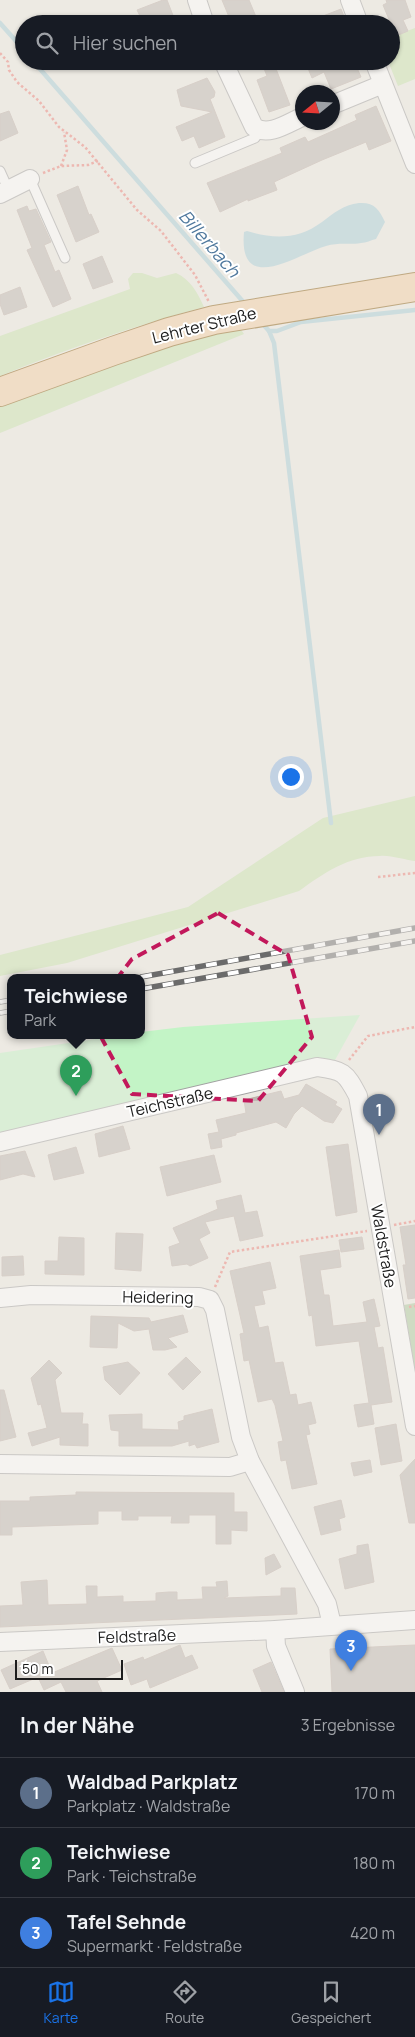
<!DOCTYPE html>
<html lang="de">
<meta charset="utf-8">
<style>
:root{--surface:#171b24;--page:#20242c;--text:#f1f3f6;--muted:#9ea1a6;--line:#363941;--accent:#1a73e8}
body{margin:0;font-family:Manrope,sans-serif;background:var(--page);color:var(--text)}
.compass{position:absolute;left:295px;top:85px;width:45px;height:45px;border-radius:50%;background:var(--surface);box-shadow:0 1px 4px #0004;rotate:252deg}
.scale{position:absolute;left:15px;bottom:12px;width:108px;box-sizing:border-box;padding-left:5px;border:2px solid #1d1d1d;border-top:0;font-size:14px;line-height:18px;white-space:nowrap;color:#1d1d1d;-webkit-text-stroke:4px #fff;paint-order:stroke}
.you{position:absolute;left:290px;top:776px;width:18px;height:18px;margin:-12px;border:4px solid #fff;border-radius:50%;background:#1a73e8;box-shadow:0 0 0 8px #1a73e833}
.badge{display:grid;place-items:center;width:32px;height:32px;border-radius:50%;background:var(--accent);color:#fff;font-size:16px;font-weight:700}
.pin{position:absolute;translate:-50% -41px;filter:drop-shadow(0 1px 2px #0008)}
.pin::after{content:'';position:absolute;top:26px;width:18px;height:15px;background:inherit;clip-path:polygon(0 0,100% 0,50% 100%)}
.popup{position:absolute;left:7px;top:974px;width:138px;height:65px;box-sizing:border-box;display:grid;place-content:center;border-radius:10px;background:var(--surface);filter:drop-shadow(0 1px 4px #0005);font-size:16px;white-space:nowrap;color:var(--muted)}
.popup b{font-size:19px;color:var(--text)}
.popup::after{content:'';position:absolute;left:50%;top:100%;margin-left:-10px;border:10px solid transparent;border-top-color:var(--surface)}
.list{margin:0;padding:0;list-style:none}
h2{display:flex;justify-content:space-between;align-items:center;height:65px;margin:0;padding:0 20px;font-size:21px}
h2 small{font-size:16px;font-weight:400;color:var(--muted)}
.list li{display:grid;grid-template-columns:32px 1fr auto;gap:15px;align-items:center;box-sizing:border-box;height:70px;padding:0 20px;border-top:1px solid var(--line)}
.list b{display:block;font-size:19px;white-space:nowrap}
.list p{margin:0;font-size:16px;white-space:nowrap;color:var(--muted)}
.list em{font-size:16px;font-style:normal;color:var(--muted)}
.icon{flex:none;width:28px;height:28px;fill:none;stroke:currentColor;stroke-width:2;stroke-linecap:round;stroke-linejoin:round}
.map{position:relative;flex:none;width:415px;height:1692px;overflow:hidden}
.search{position:absolute;background:var(--surface);box-shadow:0 1px 4px #0004;left:15px;right:15px;top:15px;height:55px;display:flex;align-items:center;gap:12px;box-sizing:border-box;padding:0 18px;border-radius:28px;color:var(--muted);font-size:19px}
.sheet{height:275px;background:var(--surface)}
nav{display:flex;justify-content:space-around;align-items:center;box-sizing:border-box;height:70px;border-top:1px solid var(--line);background:var(--surface);font-size:14px;color:var(--muted)}
nav a{display:grid;justify-items:center;gap:2px}
nav .on{color:var(--accent)}
.map>svg:first-child{display:block}
.grass{fill:#c9e4ad}
.forest{fill:#aac99b}
.park{fill:#c3f4c6}
.water{fill:#a7ced7}
.lines{fill:none;stroke-linecap:round;stroke-linejoin:round}
.stream{stroke:#a7ced7;stroke-width:4.5}
.building{fill:#bdb5b0;stroke:#bdb0a7}
.service-casing{stroke:#a1a1a1;stroke-width:11}
.minor-casing{stroke:#a1a1a1;stroke-width:20}
.primary-casing{stroke:#895c0c;stroke-width:30}
.path{stroke:#ee7d74;stroke-width:2.5;stroke-dasharray:2.5 2.5;stroke-linecap:butt}
.service{stroke:#fff;stroke-width:9}
.minor{stroke:#fff;stroke-width:18}
.primary{stroke:#f4cea2;stroke-width:28}
.rail-casing{stroke:#6b6b6b;stroke-width:5.5}
.rail{stroke:#fff;stroke-width:4;stroke-dasharray:11;stroke-linecap:butt}
.marked{fill:none;stroke:#c2185b;stroke-width:4;stroke-dasharray:10 6;stroke-linejoin:round}
.labels{text-anchor:middle;dominant-baseline:central;stroke-width:4;stroke-linejoin:round;paint-order:stroke}
.street-label{font-size:16px;fill:#1d1d1d;stroke:#fff}
.water-label{font-size:18px;font-style:italic;fill:#4f789d;stroke:#fff}
</style>
<div class="map">
<svg width="415" height="1692" viewBox="0 0 415 1692">
<rect width="100%" height="100%" fill="#edeae3"/>
<g class="grass">
<path d="M415,28V79L398,86L388,61H391V37Z"/>
<path d="M133,273H142L157,278L176,273C191,280 197,292 204,307C134,326 67,349 0,376V336L130,289L128,279Z"/>
<path d="M236,323L244,334L0,433V400Z"/>
<path d="M415,796V861C404,860 391,855 380,856C348,856 324,873 299,891L67,963L0,976V955L188,907L323,818Z"/>
</g>
<path class="forest" d="M415,1303V1371L404,1305Z"/>
<path class="park" d="M360,1015L335,1060L314,1058L0,1133V1053L123,1035H141V1032L183,1027Z"/>
<path class="water" d="M359,203C374,202 379,209 385,222L376,239C371,240 366,243 361,243C349,245 339,242 326,246C298,254 238,297 244,232L247,231C273,239 298,240 322,222C334,213 343,205 359,203Z"/>
<g class="lines">
<g class="stream">
<path d="M0,23L24,50"/>
<path d="M33,61L246,305"/>
<path d="M261,322L269,331L274,343L331,823"/>
<path d="M269,331H277L301,322L415,310"/>
</g>
</g>
<g class="building">
<path d="M163,0H167L174,18L172,24H144L137,10Z"/>
<path d="M222,0H249L259,24H232Z"/>
<path d="M386,0H405L411,17L403,20L408,31L396,36L383,5L387,3Z"/>
<path d="M341,9L347,24H305V23Z"/>
<path d="M261,61H273L290,105L269,112L257,80L267,76Z"/>
<path d="M305,61H354L361,77L331,89L324,72L312,78Z"/>
<path d="M207,78L215,92L214,97L210,99L225,137L199,148L194,136L182,141L176,127L212,112L181,106L177,90Z"/>
<path d="M376,106L391,141L369,150L366,142L322,160L274,182L277,190L248,201V199L220,212L207,183L282,153L280,148L305,137L308,142L357,120L355,115Z"/>
<path d="M9,111L18,133L0,141V114Z"/>
<path d="M78,186L89,215L91,214L99,232L76,242L57,195Z"/>
<path d="M27,206L29,211L36,209L51,242L44,245L55,272L59,270L71,299L53,307L27,250L32,248L17,210Z"/>
<path d="M102,256L113,282L93,289L83,264Z"/>
<path d="M20,287L27,307L4,315L0,304V295Z"/>
<path d="M306,1084L337,1102L335,1105L342,1109L333,1123L324,1121L302,1106L294,1114L286,1128L276,1122L236,1133V1135L221,1139L222,1147L211,1149L208,1134L219,1132L216,1120L246,1113L244,1100L281,1091L284,1099L299,1095Z"/>
<path d="M123,1126L130,1149L99,1157L95,1134Z"/>
<path d="M348,1144L357,1212L336,1216L326,1147Z"/>
<path d="M76,1147L84,1173L54,1180L48,1155Z"/>
<path d="M25,1151L35,1177L23,1174L0,1180V1156Z"/>
<path d="M214,1155L221,1182L167,1196L160,1167Z"/>
<path d="M241,1195L245,1213L257,1211L263,1236L240,1241L234,1216L205,1222L210,1233L199,1239L208,1258L190,1266L187,1264L172,1266L169,1247L180,1243L173,1228L218,1209L216,1201Z"/>
<path d="M415,1225V1298L408,1299L403,1265H406L400,1227Z"/>
<path d="M116,1233L143,1234L141,1271L115,1269Z"/>
<path d="M59,1237L84,1238V1275L45,1274V1261H58Z"/>
<path d="M362,1237L364,1249L341,1252L339,1240Z"/>
<path d="M339,1250L341,1267L320,1270L324,1295H329L333,1326L367,1322L363,1302L374,1299L380,1326L374,1327L378,1348L383,1347L392,1402L371,1405L374,1424L358,1427L354,1405L369,1403L359,1341L316,1346L312,1315L309,1316L300,1256Z"/>
<path d="M23,1256L24,1275L2,1276V1257Z"/>
<path d="M270,1262L276,1288L262,1291L265,1304L254,1306L259,1328L268,1326L275,1363L283,1362L290,1395L296,1394L298,1405L311,1402L316,1423L308,1425L310,1434L306,1435L317,1484L292,1489L286,1460L281,1461L278,1442L283,1441L275,1405L272,1399L258,1402L249,1360L244,1361L240,1334L244,1333L230,1271Z"/>
<path d="M183,1315L188,1332L168,1338L177,1347L165,1350H153L149,1329L134,1331L118,1323L117,1348L90,1347L91,1316L149,1318L151,1322Z"/>
<path d="M186,1357L201,1372L183,1390L168,1374Z"/>
<path d="M49,1360L62,1373L55,1380L61,1413H83L82,1424H88V1446L60,1445V1437L32,1446L28,1433L47,1428L41,1404L38,1405L31,1378Z"/>
<path d="M128,1362L140,1373L120,1395L105,1380L103,1367Z"/>
<path d="M0,1390H4L16,1437L0,1441Z"/>
<path d="M212,1409L219,1442L197,1448L195,1444L189,1446V1441L172,1446H119V1431L111,1430L109,1415L142,1414V1429L179,1430L178,1422L184,1420V1416Z"/>
<path d="M396,1424L402,1461L381,1465L375,1428Z"/>
<path d="M415,1459V1523H409L400,1475Z"/>
<path d="M370,1460L372,1472L354,1476L351,1463Z"/>
<path d="M76,1492L234,1493V1512H247V1531L231,1530V1544H216V1515H189V1523H171L172,1516H138V1520H122V1511H98V1524L12,1527V1535H0V1501H30V1497L76,1495Z"/>
<path d="M341,1500L345,1517L339,1519L341,1530L321,1535L314,1507Z"/>
<path d="M368,1544L374,1582L345,1589L339,1559L357,1554V1546Z"/>
<path d="M274,1554L281,1567L266,1575L265,1558Z"/>
<path d="M47,1580L48,1605L87,1604L86,1586H97V1597L123,1596V1602L156,1601V1593L169,1592H177V1600L203,1599L202,1587H217L216,1582L227,1581L228,1596L224,1598L281,1596V1588H295L297,1614L0,1627V1606L23,1605L21,1582Z"/>
<path d="M180,1645L185,1658L192,1655L198,1668L150,1688L147,1679L131,1685L124,1664L143,1657L144,1660Z"/>
<path d="M415,1645V1692H332L330,1649Z"/>
<path d="M112,1648L122,1670L97,1681L102,1692H66L61,1682L44,1690L38,1677L10,1689L1,1670L43,1651L52,1673Z"/>
<path d="M271,1662L284,1692H262L253,1670Z"/>
</g>
<g class="lines">
<g class="service-casing">
<g id="service">
<path d="M195,163L255,138L260,131"/>
<path d="M0,171L9,191"/>
<path d="M30,179L65,258"/>
</g>
</g>
<g class="minor-casing">
<g id="minor">
<path d="M197,0L205,24"/>
<path d="M350,0L359,24"/>
<path d="M223,61L254,127C269,137 288,123 302,117"/>
<path d="M374,61L415,164"/>
<path d="M332,105L383,84"/>
<path d="M0,194L30,179"/>
<path d="M0,1142L317,1067C343,1071 345,1071 358,1096L415,1426"/>
<path d="M0,1298L31,1295L199,1297L210,1300L215,1310L241,1437L250,1461L327,1604L332,1625"/>
<path d="M0,1464L230,1467L250,1461"/>
<path d="M275,1630L276,1646L295,1692"/>
<path d="M0,1642L275,1630L415,1620"/>
</g>
</g>
<g class="primary-casing">
<path id="primary" d="M0,392L113,351L169,332L214,320L415,287"/>
</g>
<g class="path">
<path d="M0,53L8,62L9,70L17,82L39,101L59,127L85,147L137,210L161,231L195,275L209,302"/>
<path d="M61,166L67,150L64,132"/>
<path d="M43,173L61,166L88,165L98,161"/>
<path d="M378,877L415,873"/>
<path d="M349,1060L368,1036L415,1027"/>
<path d="M394,1225L415,1221"/>
<path d="M215,1287L230,1252L367,1231"/>
<path d="M409,1307L415,1306"/>
</g>
<use href="#service" class="service"/>
<use href="#minor" class="minor"/>
<use href="#primary" class="primary"/>
<g class="rail-casing">
<g id="rail">
<path d="M141,977L415,928"/>
<path d="M141,989L415,941"/>
<path d="M0,1002L11,1000"/>
<path d="M0,1013L11,1011"/>
</g>
</g>
<use href="#rail" class="rail"/>
</g>
<path d="M0 0H415V1692H0ZM218,913L288,955L312,1037L258,1101L132,1094L89,1015L132,959Z" fill="#edeae3" fill-opacity=".55" fill-rule="evenodd"/>
<path class="marked" d="M218,913L288,955L312,1037L258,1101L132,1094L89,1015L132,959Z"/>
<g class="labels">
<g class="street-label">
<text transform="translate(204 325) rotate(-14)">Lehrter Straße</text>
<text transform="translate(170 1102) rotate(-13)">Teichstraße</text>
<text transform="translate(384 1246) rotate(80)">Waldstraße</text>
<text transform="translate(158 1297) rotate(1)">Heidering</text>
<text transform="translate(137 1636) rotate(-2)">Feldstraße</text>
</g>
<g class="water-label">
<text transform="translate(210 243) rotate(49)">Billerbach</text>
</g>
</g>
</svg>
<svg class="compass" viewBox="-18 -18 36 36"><path d="M0-13l5 13h-10z" fill="#e53935"/><path d="M0 13l5-13h-10z" fill="#9ea1a6"/></svg>
<div class="scale">50 m</div>
<div class="you"></div>
<div class="pin badge" style="left:379px;top:1135px;background:#5c6f8a">1</div>
<div class="pin badge" style="left:76px;top:1096px;background:#2e9e5b">2</div>
<div class="popup"><b>Teichwiese</b>Park</div>
<div class="pin badge" style="left:351px;top:1671px;background:#3f7fe0">3</div>
<div class="search"><svg class="icon" aria-label="search" viewBox="0 0 24 24"><circle cx="10" cy="10" r="6"/><path d="M15 15l6 6"/></svg>Hier suchen</div>
</div>
<section class="sheet">
<h2>In der Nähe<small>3 Ergebnisse</small></h2>
<ul class="list">
<li><span class="badge" style="background:#5c6f8a">1</span><div><b>Waldbad Parkplatz</b><p>Parkplatz · Waldstraße</p></div><em>170 m</em></li>
<li><span class="badge" style="background:#2e9e5b">2</span><div><b>Teichwiese</b><p>Park · Teichstraße</p></div><em>180 m</em></li>
<li><span class="badge" style="background:#3f7fe0">3</span><div><b>Tafel Sehnde</b><p>Supermarkt · Feldstraße</p></div><em>420 m</em></li>
</ul>
</section>
<nav>
<a class="on"><svg class="icon" aria-label="map" viewBox="0 0 24 24"><path d="M3 6l6-2 6 2 6-2v14l-6 2-6-2-6 2zM9 4v14M15 6v14"/></svg>Karte</a>
<a><svg class="icon" aria-label="directions" viewBox="0 0 24 24"><path d="M12 3l9 9-9 9-9-9zM9 14v-3h6M13 9l2 2-2 2"/></svg>Route</a>
<a><svg class="icon" aria-label="saved" viewBox="0 0 24 24"><path d="M7 4h10v16l-5-4-5 4z"/></svg>Gespeichert</a>
</nav>
